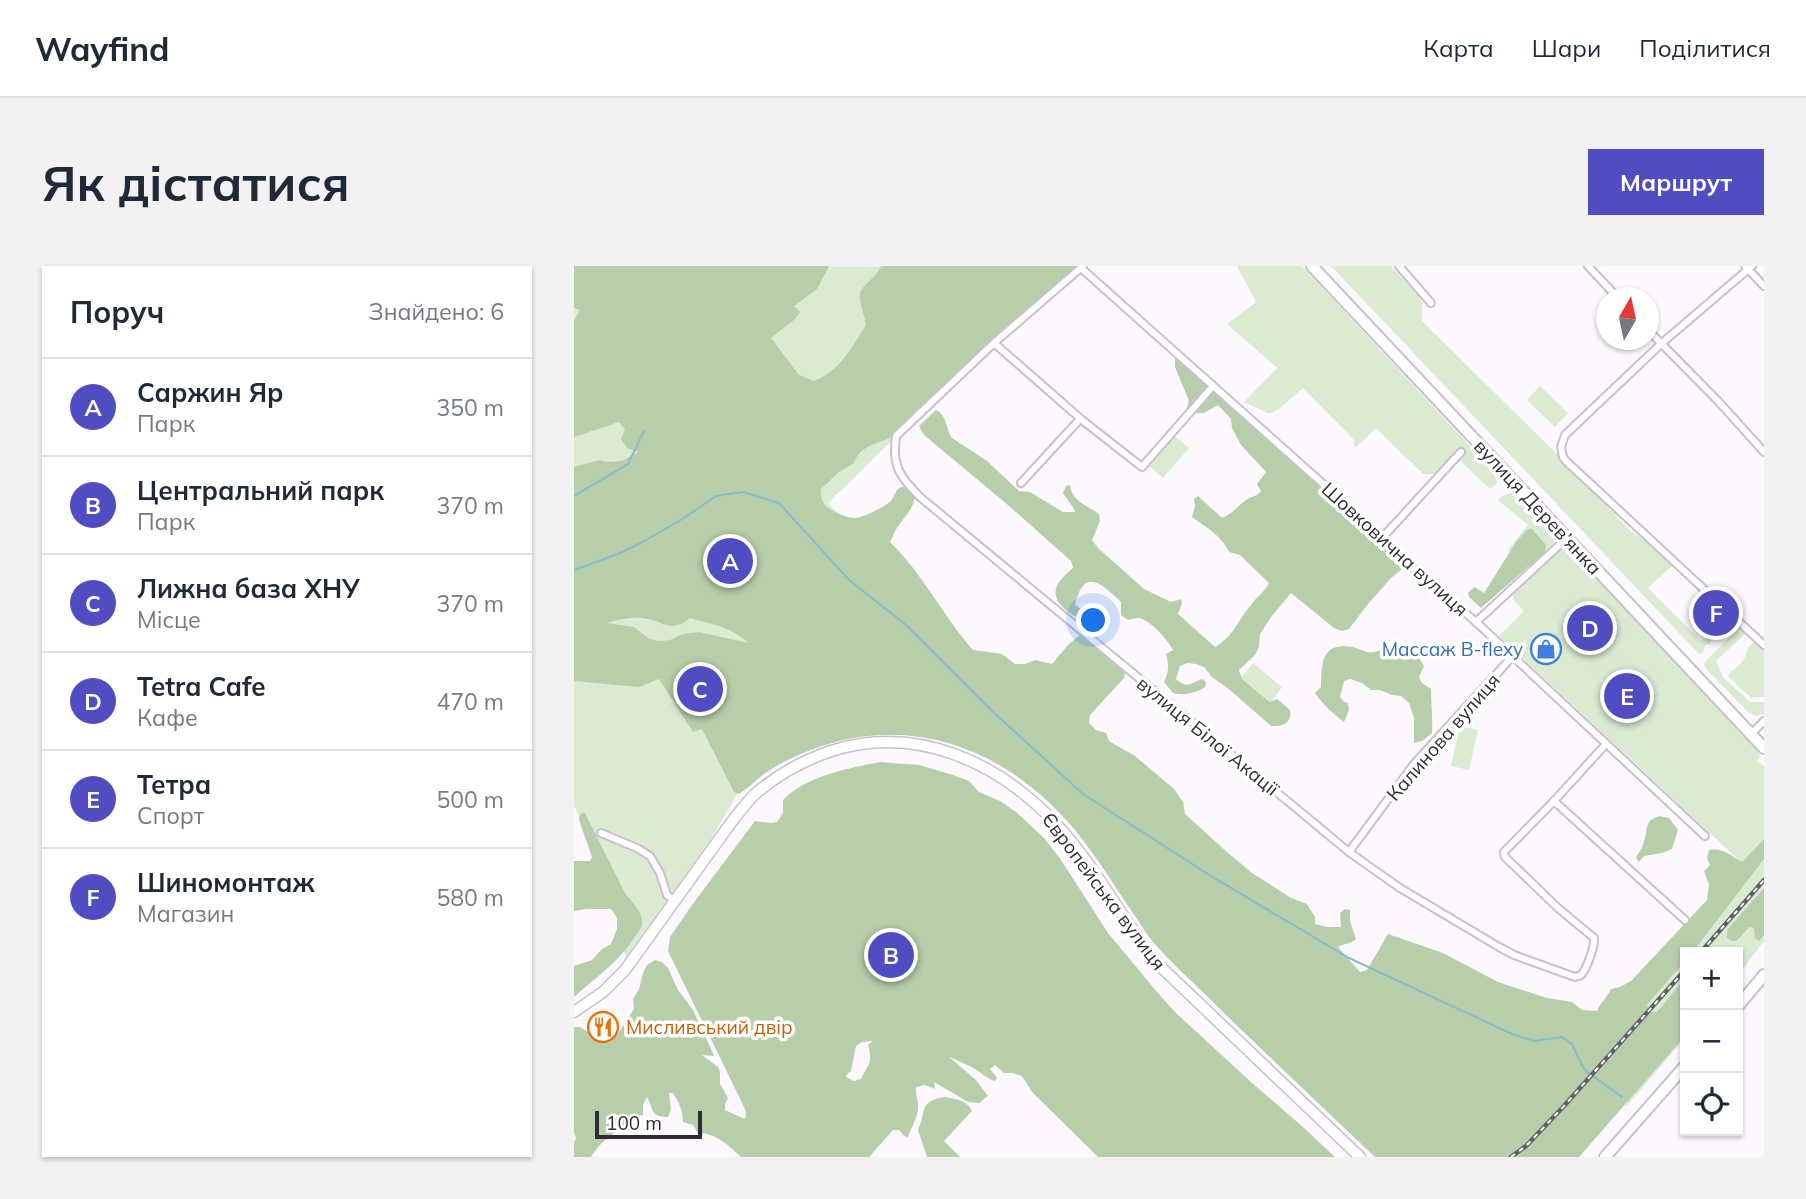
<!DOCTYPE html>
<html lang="uk">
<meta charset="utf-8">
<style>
:root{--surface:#fff;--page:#f2f2f3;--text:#1f2937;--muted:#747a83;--line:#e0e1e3;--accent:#504cc2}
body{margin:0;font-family:Mulish,sans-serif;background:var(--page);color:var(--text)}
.controls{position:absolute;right:21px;bottom:21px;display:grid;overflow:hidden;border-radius:0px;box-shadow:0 2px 5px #0004}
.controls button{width:63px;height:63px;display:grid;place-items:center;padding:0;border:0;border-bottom:2px solid var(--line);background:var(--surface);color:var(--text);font:35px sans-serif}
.compass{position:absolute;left:1022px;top:21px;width:63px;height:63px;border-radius:50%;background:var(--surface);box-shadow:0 2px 5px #0004;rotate:9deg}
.scale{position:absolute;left:21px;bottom:18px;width:107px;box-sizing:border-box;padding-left:7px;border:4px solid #302b31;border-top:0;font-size:19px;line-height:24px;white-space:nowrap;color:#302b31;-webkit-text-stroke:5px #fff;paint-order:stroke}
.you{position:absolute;left:520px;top:355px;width:24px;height:24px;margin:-18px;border:5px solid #fff;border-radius:50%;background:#1a73e8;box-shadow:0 0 0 10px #1a73e833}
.badge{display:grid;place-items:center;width:46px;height:46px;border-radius:50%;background:var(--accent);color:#fff;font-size:23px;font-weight:700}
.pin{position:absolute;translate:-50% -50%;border:4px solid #fff;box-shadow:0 2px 7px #0006}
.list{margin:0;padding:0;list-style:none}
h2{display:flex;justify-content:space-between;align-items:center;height:91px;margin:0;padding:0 28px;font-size:30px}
h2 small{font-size:23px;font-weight:400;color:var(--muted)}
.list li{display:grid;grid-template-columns:46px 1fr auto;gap:21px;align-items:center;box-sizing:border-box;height:98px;padding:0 28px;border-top:2px solid var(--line)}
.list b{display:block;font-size:26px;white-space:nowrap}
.list p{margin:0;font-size:23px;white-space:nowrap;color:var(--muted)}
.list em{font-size:23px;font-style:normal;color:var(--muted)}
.icon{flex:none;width:38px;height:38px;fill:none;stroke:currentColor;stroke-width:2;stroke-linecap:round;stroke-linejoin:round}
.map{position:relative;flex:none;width:1190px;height:891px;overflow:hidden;border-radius:0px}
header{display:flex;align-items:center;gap:42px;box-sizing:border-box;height:98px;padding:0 35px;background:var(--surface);border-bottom:2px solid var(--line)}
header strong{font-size:33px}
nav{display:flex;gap:38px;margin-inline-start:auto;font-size:24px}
.intro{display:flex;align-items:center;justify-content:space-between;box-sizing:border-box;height:168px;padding:0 42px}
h1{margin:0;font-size:49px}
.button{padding:18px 32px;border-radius:0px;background:var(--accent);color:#fff;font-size:24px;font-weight:700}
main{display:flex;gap:42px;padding:0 42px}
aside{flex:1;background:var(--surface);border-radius:0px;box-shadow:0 2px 5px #0004}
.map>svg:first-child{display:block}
.green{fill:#daebd2}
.forest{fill:#b6ceaa;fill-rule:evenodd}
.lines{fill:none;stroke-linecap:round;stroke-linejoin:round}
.stream{stroke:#8dbbce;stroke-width:2}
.minor-casing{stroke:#cbbfce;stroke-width:10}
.secondary-casing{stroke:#cbbfce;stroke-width:13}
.primary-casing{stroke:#cbbfce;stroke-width:14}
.minor{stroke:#fff;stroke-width:6}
.secondary{stroke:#fff;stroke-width:10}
.primary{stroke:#fff;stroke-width:10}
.rail-casing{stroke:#645f65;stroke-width:4.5}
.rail{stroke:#fff;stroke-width:2;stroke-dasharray:5;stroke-linecap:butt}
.labels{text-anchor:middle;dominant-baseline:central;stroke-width:7;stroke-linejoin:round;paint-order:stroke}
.street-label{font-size:19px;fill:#302b31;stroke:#fff}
.shop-label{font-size:19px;fill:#366cbe;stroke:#fff;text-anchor:end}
.food-label{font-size:19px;fill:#c56008;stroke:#fff;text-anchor:start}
</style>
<header>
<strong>Wayfind</strong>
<nav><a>Карта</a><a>Шари</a><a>Поділитися</a></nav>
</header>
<div class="intro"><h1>Як дістатися</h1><a class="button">Маршрут</a></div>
<main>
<aside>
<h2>Поруч<small>Знайдено: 6</small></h2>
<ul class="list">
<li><span class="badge">A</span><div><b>Саржин Яр</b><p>Парк</p></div><em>350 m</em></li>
<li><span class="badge">B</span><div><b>Центральний парк</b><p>Парк</p></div><em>370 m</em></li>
<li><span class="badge">C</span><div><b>Лижна база ХНУ</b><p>Місце</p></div><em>370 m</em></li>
<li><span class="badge">D</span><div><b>Tetra Cafe</b><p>Кафе</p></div><em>470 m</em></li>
<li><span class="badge">E</span><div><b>Тетра</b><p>Спорт</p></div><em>500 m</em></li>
<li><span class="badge">F</span><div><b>Шиномонтаж</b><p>Магазин</p></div><em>580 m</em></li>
</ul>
</aside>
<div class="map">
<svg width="1190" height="891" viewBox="0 0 1190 891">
<rect width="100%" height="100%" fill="#fdf8fe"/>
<g class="green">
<path d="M0,0L502,1L444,51L254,237L369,354L189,484L101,635L56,698L49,684L47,633L0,540Z"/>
<path d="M663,0H728L920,206L923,217L916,223L880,189L860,208H849L802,162L781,182L780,174L729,122L705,143L695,148L670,136L703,102L653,58L682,36Z"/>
<path d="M757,0H817L844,29L848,36V55L992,197L1057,265L1102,296L1074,322L1127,375L1134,369C1137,372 1138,374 1136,378L1131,379L1129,387L1125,388Z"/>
<path d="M966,120L994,147L981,161L953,134Z"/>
<path d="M601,170L615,182L589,212L575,200Z"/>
<path d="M938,227L978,269L980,276L971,286L946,289L933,285L954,259L924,234L928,230Z"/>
<path d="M990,281L994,282L1183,483L1186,490L1183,495L1190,500V574L1168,597L925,370L950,345L940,335L939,324L985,283Z"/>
<path d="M1121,317L1172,364V367L1142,395L1149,411L1176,436H1190V448L1182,450L1174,446L1134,405L1130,399L1131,396L1163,363L1119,320Z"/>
<path d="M1182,375L1190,382V431L1177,432L1154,410C1158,404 1163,401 1168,396C1176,387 1168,383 1182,375Z"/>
<path d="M679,397L708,421L697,436L667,412Z"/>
<path d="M886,460L904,464L895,504L877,500Z"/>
<path d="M1190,593V675L1164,709V686H1119Z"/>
<path d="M1111,695V772L1051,842L1083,747L1077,746L1073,739Z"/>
</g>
<g class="forest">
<path d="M0,0H255L243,23L220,40L226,46L221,53L197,72L225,109L240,115C266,105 278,81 292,59C291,51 285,36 286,29C287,18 303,12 307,0H503L406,85L335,151L336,153C330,159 323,168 315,172C300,179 286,180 280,197L265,206L247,223C247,228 247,235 251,239C257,245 272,252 281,252C289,252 310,241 316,236C321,231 321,221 330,221C336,221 339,227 341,231C339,243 332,249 325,259C321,264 319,270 316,276C349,308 369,350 399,384L428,388L441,398H451L461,394L478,398L494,379L507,368L551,407L550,412L516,449L515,457L522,464L532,467L535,475L561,490L600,523L609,536L611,548L653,586L678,607L717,632L733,638L741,651V658L753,661H767L766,647L771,643L776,644V655L782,673C777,678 770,677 764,681L786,706L793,704L814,668L869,687L924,716L973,732L998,736L1008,744L1023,745C1026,737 1033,732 1037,723L1046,721L1057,715L1133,634L1135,619L1130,605L1136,599L1133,592L1135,584C1148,581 1158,590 1168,596L1190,573V593L1122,682L1119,686H1111V695L1073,739L1077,746H1083L1111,712V770L1005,891H801C747,840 693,789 640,737C620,717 598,698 580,677C572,668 566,657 559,647C540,619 522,590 501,564C434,484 338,445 237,484C221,490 204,498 190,508C181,515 174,522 165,528L160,526L128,463L119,466L85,413L65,421L0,415V201L26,194L31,196L48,195L64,186L53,182L47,173L51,163L45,156L0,171V55L6,44L0,42ZM116,352C137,358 158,361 174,377L125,366L109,368L96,374L85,375L75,373L60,361L33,357C45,353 61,350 74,353C93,357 97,367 116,352Z"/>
<path d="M601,88L732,204L832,300L817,312L794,338L775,363L768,365L760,362L717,327L698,350L686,368L685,381L681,389L665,404L668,413L696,436L703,433L716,444C718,458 708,460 697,460L656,424L638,411L630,401L622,398L613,397L606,400L602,413C614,423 615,418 628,413L632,416L631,421C623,427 608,430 599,427L590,416C595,406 595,399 592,388L599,384C594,374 576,354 565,352C563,352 556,353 554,354L547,349V336C528,318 510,300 501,339L513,347L516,355C507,355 503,352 496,347C473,331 480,317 499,302L497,295L434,239L350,169L345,160L362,144C374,150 371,162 378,172L413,195L445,225L456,226L489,246H501L500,243L489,227L492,220L496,219C498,236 513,239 525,248L526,255L518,274L524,282L570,323L597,336L607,333L608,337L604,348L641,381C660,370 664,354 677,339C683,330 689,328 695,317L666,289L655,286C646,268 634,263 618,251L621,240L620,233L624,230L648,252C660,247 662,241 672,234C678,230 682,231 687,225L683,218L692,206L667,179L658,162L657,153L644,139L630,147L611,148L615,135L601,101Z"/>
<path d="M958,263L972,279L971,286L907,342L895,331L894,327L898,323L901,321L910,327L942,276L953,264Z"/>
<path d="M808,379L815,381L839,382L850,400L845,411L848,417L857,423C857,438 859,452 858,467L848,475L840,477V452L835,437L827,430L818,429L806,424H797L788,417L776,413L770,415L766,431L770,436L774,437L775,444L770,456C760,448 748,438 741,427L747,421C748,398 746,376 778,381C790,383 790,389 805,385Z"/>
<path d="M306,496L345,499L379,509L395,515L405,526L426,535L442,546L471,573L487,594L534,667L583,726L602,747L677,816L729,861L761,891H524L458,826L448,810L439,807H430L421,799L416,803L423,812L421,815C414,813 410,809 404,805C395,799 385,795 375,791L402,814L414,830L405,837L394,836L360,816L361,823L351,819L342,821C341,829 345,835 344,843C343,853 337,862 334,871L330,870L325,864H319L295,891H167C155,880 145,870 129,867L127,873L119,859L109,856C109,845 105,836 99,827H95L97,844L94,851C75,851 80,842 73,831L69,839V849L63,850L55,855L57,858C53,863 49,863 42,866C32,872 23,881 17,891H0V876L2,872L0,867V761H6L31,777H34L38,775L44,768L60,743L59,733L65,723L69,707L73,699L81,694L88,696L94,702L104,724L119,744L138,785L140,790L128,789L144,801L146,806V818L154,832L151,838V844L171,853L172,845L94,685L96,671L118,639L181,555L197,557L203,556L209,547V534C232,510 275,502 306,496ZM299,775L294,779C299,797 295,797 287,813L280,815L272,811V809L277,805L282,780L288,776Z"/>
<path d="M8,547H11L52,629C58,636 70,647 68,658C68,663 63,667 60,672C44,697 21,712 0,731V700L18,694L28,683L37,678L43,663V652L37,643H13L0,645V595H16L18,591L5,554V551Z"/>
<path d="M1085,550L1095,552L1104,564L1098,583L1088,587L1070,590L1065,596L1062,592C1064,587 1069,582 1070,575C1075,562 1069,556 1085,550Z"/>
<path d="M1190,622V669L1185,675L1181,672L1180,662L1175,661L1163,675H1158L1153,672V664Z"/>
<path d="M371,831C382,833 393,834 398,845L370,875L386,891H353L344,864C353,845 344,835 371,831Z"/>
</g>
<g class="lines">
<g class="stream">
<path d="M0,230L54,198L70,165"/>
<path d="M0,304L44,288L67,277L110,252L142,230L169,226L205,237L275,314L332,359L418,445L509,528L637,610L775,692L938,768L960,775L988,771L998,778L1009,801L1013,806L1048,831"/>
</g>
<g class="minor-casing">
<g id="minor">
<path d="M509,0L420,77L322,170C318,200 325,210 346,231L775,586L826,622L925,681L940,689L1001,711C1003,710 1006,710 1007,709C1013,703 1021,679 1020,672L984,642L931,591L930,586L980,535L1032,478"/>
<path d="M825,0L857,37"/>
<path d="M1014,0L1044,32"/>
<path d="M1171,0L1190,20"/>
<path d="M1178,0L1088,77L991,169L987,181L989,191L992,195L1190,379"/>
<path d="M507,2L748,217L839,302L902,356L1131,570"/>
<path d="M1074,64L1144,135L1190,186"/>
<path d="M420,77L508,154L568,201L639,120"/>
<path d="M447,217L506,153"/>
<path d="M808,272L887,186"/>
<path d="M902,356L993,272"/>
<path d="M1177,468L1190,455"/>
<path d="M980,535L1111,654"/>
<path d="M27,567L63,582L76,590L86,607L93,629L101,635"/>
<path d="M775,586L840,498L938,391"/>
</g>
</g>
<g class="secondary-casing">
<path id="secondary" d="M0,746L29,726L51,704L159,554C166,546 172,537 179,530C202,509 228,495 257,485C343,458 426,496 485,561C524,604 550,658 588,702L786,891"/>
</g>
<g class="primary-casing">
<g id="primary">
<path d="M738,0L1190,482"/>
<path d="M1164,740L1190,709"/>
<path d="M1031,891L1111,800"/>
</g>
</g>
<use href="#minor" class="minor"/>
<use href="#secondary" class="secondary"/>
<use href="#primary" class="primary"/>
<g class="rail-casing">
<g id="rail">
<path d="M1127,686L1190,614"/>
<path d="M937,891L952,880L990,840L1111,704"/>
</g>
</g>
<use href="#rail" class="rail"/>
</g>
<defs>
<g id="shop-ring" transform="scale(1.575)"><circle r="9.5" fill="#fff" stroke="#3f7fe0" stroke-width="1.5"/><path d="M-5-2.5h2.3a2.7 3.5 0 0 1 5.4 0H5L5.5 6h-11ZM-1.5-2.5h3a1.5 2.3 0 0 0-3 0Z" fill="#3f7fe0"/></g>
<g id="restaurant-ring" transform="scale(1.575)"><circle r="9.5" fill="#fff" stroke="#e8710a" stroke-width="1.5"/><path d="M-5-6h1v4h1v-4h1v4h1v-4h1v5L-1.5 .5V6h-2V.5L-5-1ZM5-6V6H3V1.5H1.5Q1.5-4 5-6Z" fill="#e8710a"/></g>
</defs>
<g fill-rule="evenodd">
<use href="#shop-ring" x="972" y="383"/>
<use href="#restaurant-ring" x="29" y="761"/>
</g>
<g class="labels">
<g class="street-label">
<text transform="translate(964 241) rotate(47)">вулиця Дерев’янка</text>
<text transform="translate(821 283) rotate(42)">Шовковична вулиця</text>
<text transform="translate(634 470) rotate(39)">вулиця Білої Акації</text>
<text transform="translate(869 471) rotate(-49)">Калинова вулиця</text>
<text transform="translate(530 625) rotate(53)">Європейська вулиця</text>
</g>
<g class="shop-label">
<text x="949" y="383">Массаж B-flexy</text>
</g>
<g class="food-label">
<text x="52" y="761">Мисливський двір</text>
</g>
</g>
</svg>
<div class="controls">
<button>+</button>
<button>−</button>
<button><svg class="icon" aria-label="locate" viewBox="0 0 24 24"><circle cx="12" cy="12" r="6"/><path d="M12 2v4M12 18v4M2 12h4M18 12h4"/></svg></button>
</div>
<svg class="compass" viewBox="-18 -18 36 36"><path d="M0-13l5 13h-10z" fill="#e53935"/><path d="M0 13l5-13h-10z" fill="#747a83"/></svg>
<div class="scale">100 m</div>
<div class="you"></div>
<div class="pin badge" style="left:156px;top:295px">A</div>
<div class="pin badge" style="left:317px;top:689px">B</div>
<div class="pin badge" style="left:126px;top:423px">C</div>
<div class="pin badge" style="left:1016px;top:362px">D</div>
<div class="pin badge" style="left:1053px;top:430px">E</div>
<div class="pin badge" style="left:1142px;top:347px">F</div>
</div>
</main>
